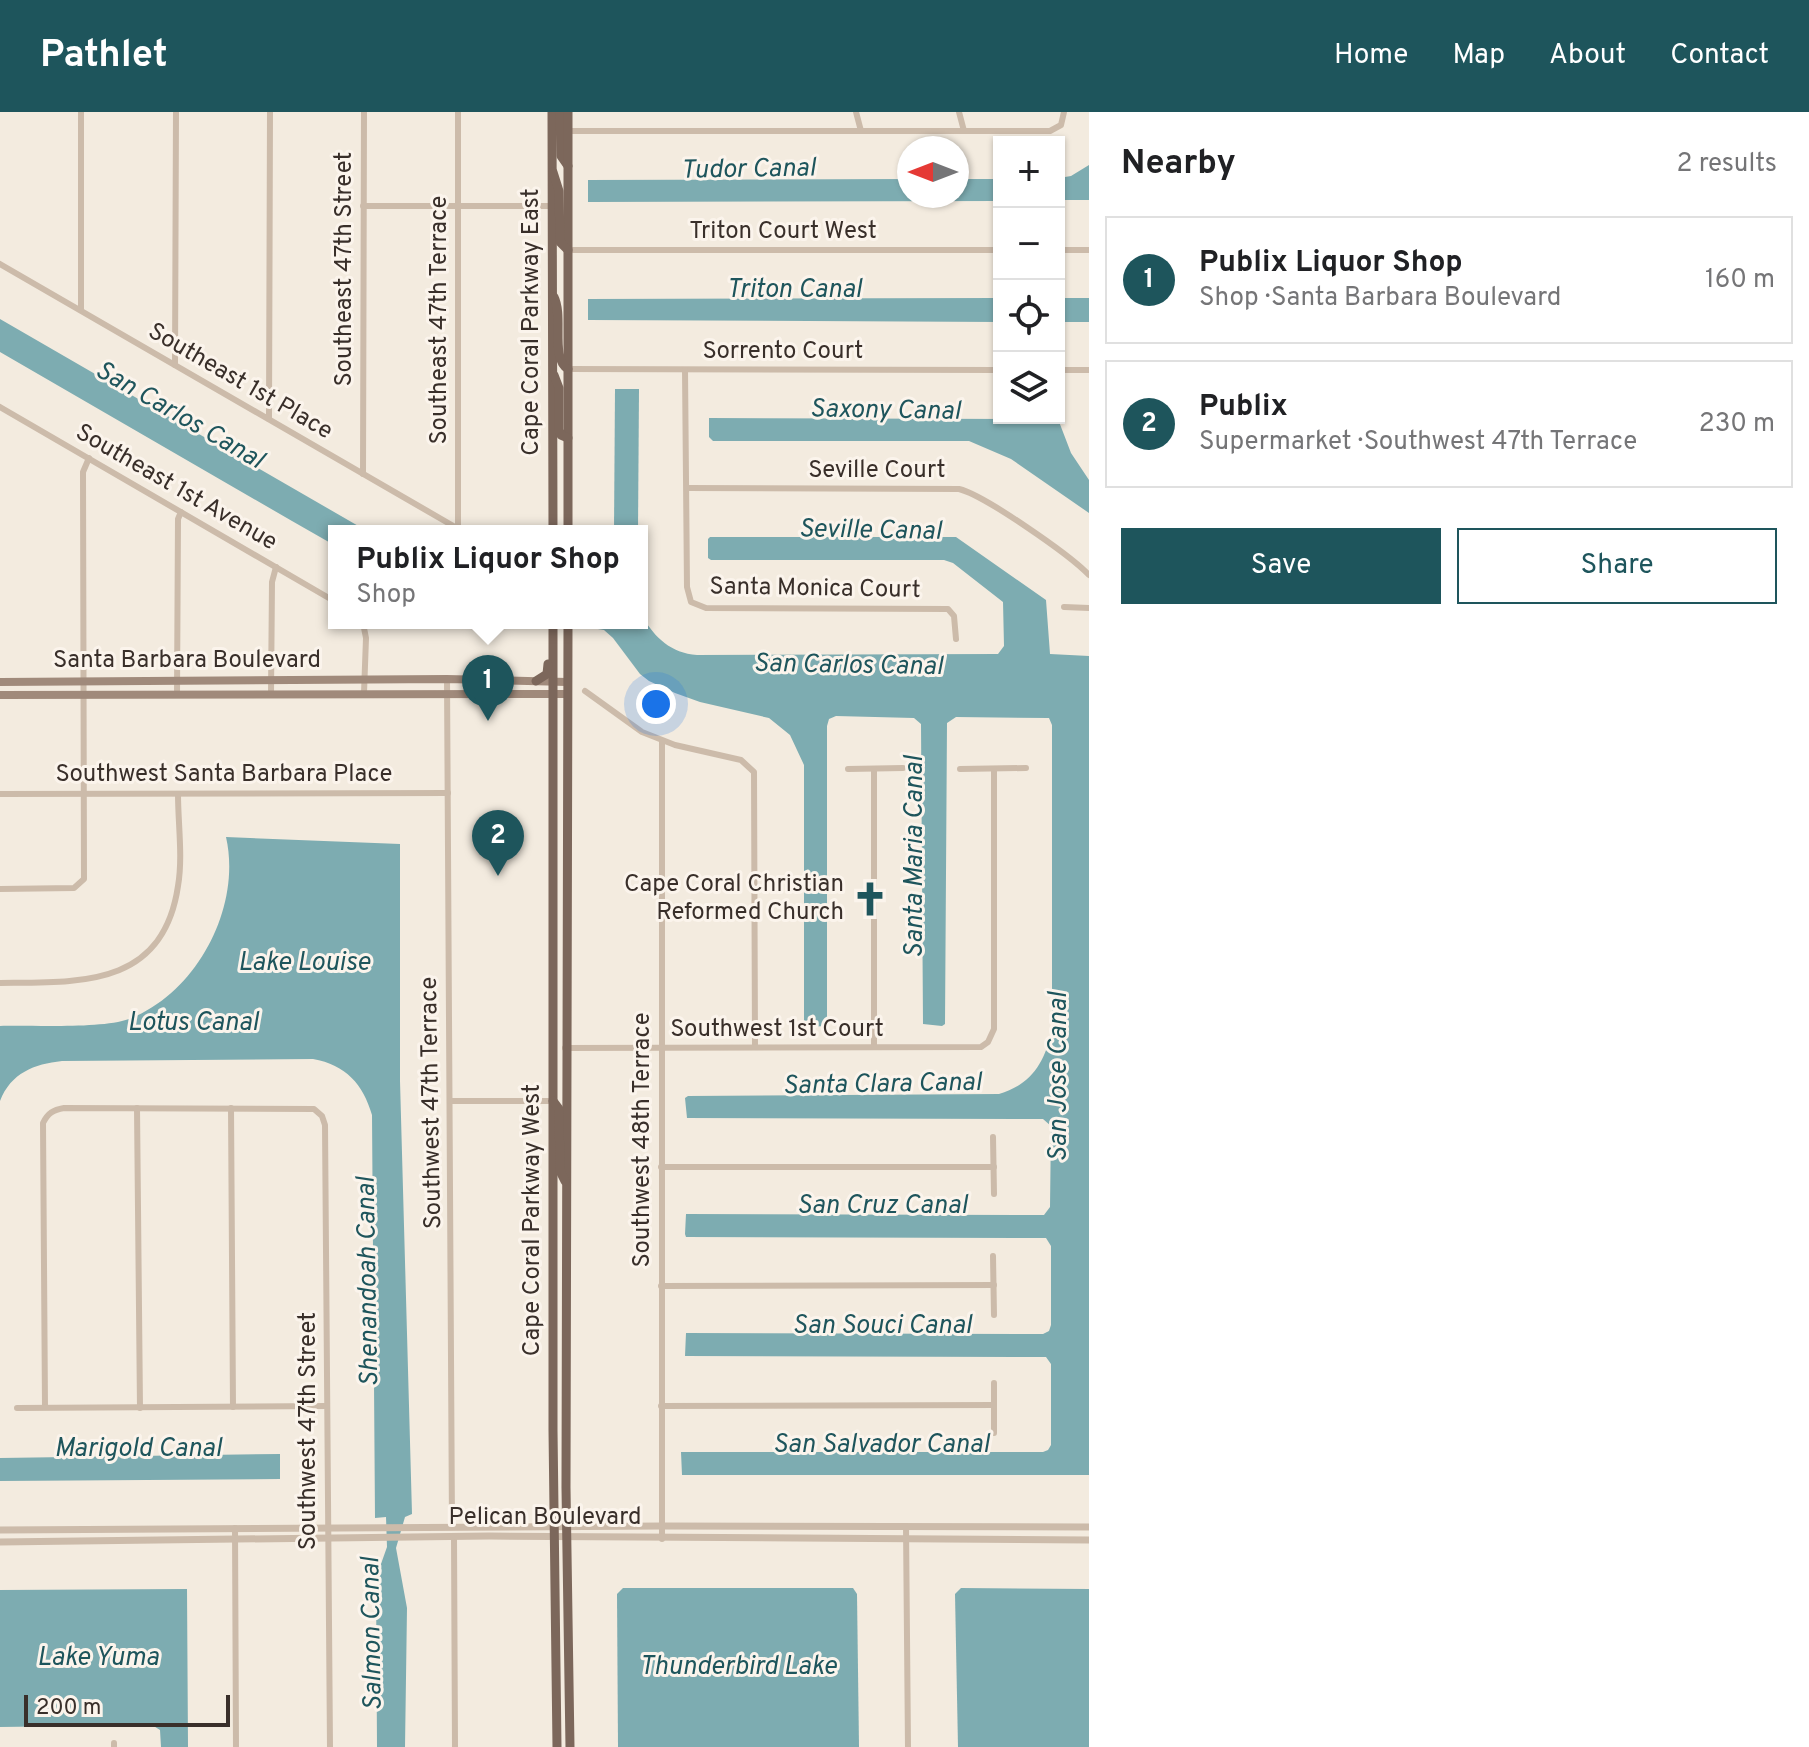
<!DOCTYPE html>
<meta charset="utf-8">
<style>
:root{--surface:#fff;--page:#f2f2f2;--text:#202124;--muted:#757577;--line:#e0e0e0;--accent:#1e555c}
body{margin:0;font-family:Overpass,sans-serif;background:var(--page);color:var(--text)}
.controls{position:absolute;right:24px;top:24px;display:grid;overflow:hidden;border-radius:0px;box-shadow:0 2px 6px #0004}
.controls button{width:72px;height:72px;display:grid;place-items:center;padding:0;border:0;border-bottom:2px solid var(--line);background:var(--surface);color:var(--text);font:40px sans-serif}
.compass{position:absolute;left:897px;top:24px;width:72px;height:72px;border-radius:50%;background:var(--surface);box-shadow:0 2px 6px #0004;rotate:270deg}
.scale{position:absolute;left:24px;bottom:20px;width:206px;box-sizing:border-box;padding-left:8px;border:4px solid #392f2a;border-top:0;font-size:22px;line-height:28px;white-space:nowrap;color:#392f2a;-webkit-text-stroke:6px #fbf4ec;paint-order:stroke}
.you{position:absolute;left:656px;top:592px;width:28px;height:28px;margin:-20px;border:6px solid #fff;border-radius:50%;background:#1a73e8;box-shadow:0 0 0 12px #1a73e833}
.badge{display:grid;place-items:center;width:52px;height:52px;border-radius:50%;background:var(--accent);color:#fff;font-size:26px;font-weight:700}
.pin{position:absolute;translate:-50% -66px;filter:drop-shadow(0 2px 4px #0008)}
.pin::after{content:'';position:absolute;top:42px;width:28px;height:24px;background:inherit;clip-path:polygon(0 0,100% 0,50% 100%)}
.popup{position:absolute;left:328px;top:413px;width:320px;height:104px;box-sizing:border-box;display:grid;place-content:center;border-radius:0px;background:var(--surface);filter:drop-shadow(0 2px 6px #0005);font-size:26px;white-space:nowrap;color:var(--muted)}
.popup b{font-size:30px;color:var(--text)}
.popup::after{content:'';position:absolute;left:50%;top:100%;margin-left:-16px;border:16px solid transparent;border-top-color:var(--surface)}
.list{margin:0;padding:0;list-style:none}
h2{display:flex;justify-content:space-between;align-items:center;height:104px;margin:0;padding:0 32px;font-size:34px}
h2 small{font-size:26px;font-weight:400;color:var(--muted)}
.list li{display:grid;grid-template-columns:52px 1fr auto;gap:24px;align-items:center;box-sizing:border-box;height:128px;margin:0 16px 16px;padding:0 16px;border:2px solid var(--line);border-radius:0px}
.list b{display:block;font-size:30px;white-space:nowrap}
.list p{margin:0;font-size:26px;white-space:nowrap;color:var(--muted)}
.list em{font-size:26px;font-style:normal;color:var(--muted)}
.actions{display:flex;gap:16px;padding:24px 32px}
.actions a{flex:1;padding:18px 0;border:2px solid var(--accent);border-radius:0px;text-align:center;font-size:28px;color:var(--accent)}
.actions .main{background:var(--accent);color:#fff}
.icon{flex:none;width:44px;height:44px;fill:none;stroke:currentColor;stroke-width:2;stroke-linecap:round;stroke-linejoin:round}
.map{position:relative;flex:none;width:1089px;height:1635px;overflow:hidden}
header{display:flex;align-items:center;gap:48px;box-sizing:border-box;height:112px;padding:0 40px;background:var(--accent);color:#fff}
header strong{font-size:38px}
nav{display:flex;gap:44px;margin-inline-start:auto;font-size:28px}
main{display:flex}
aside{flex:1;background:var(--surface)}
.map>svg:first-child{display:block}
.water{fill:#7dacb1}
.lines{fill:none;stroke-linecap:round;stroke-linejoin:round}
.minor{stroke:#cba;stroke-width:6}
.tertiary{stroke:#cba;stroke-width:7}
.secondary{stroke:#a08a7b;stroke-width:8}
.primary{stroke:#7c675b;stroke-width:9}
.labels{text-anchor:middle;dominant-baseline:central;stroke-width:6;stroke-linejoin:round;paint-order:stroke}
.street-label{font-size:24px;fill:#392f2a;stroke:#fbf4ec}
.poi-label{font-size:24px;fill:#392f2a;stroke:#fbf4ec;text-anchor:end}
.water-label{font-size:26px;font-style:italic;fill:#1e555c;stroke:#fbf4ec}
</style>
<header>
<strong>Pathlet</strong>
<nav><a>Home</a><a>Map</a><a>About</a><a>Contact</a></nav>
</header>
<main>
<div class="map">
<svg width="1089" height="1635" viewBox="0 0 1089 1635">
<rect width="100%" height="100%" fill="#f3ebdf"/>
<g class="water">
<path d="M1089,53V88H1059V66L1071,64Z"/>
<path d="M909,67V84H957V67H999V89L588,90V68Z"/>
<path d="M999,186V210L588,208V187Z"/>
<rect x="1059" y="186" width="30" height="24"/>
<path d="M0,207L367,419H334V433L292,409L0,240Z"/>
<path d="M615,277H639L638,419H614Z"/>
<path d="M709,306L1058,307L1071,341L1089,368V401L1011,347L969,329H713L709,325Z"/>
<path d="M710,425H956L1046,488L1050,542L1089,544V1363H682L681,1340H1043L1048,1338L1051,1333V1252L1046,1245L685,1244L686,1221L1043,1222L1049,1219L1051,1213V1134L1046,1126L686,1125L685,1122L686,1102L1044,1103L1050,1095L1051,1014L1043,1007L687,1006L685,986L688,984L999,982C1032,972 1044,951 1052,919V613L1049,606L956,605L947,611L945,912L942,914L923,912L921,612L914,606L836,604L829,607L827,614V914L804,915V653L790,623L769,606L700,590L675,581L649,569L640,562L613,526L604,518L561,511H642V504C655,526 671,541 697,543L998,542L1004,534L1003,490L953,451L944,448H711L708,446V427Z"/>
<path d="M413,511H500L476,515H413Z"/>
<path d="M226,725L400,732V969L412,1402L405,1405L396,1436L407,1496L405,1635H377L376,1466L387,1435L386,1405L375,1406L372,1003C363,972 346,953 313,947L62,949C34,952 11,961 0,989V914C33,913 101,917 129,907C197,881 242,795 226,725Z"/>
<path d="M280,1342V1367L0,1369V1346Z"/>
<path d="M623,1476H853L857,1482L859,1635H618L617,1482Z"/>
<path d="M961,1476L1089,1477V1635H958L955,1482Z"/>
<path d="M187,1477L188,1635H161L160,1618L152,1613L0,1615V1478Z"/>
</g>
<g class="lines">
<g class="minor">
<path d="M856,0L861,19"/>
<path d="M959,0L964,19"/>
<path d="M568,19H1050L1061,13L1064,0"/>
<path d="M363,94H551"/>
<path d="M568,138H999"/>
<path d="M1059,138H1089"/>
<path d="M0,152L462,419"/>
<path d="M81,198V0"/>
<path d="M175,253L176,0"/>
<path d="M568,257L999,258"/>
<path d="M685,258L687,475L691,490L706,496L948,497L954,504L956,527"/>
<path d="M1059,258H1089"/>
<path d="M0,295L334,489"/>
<path d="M269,307L270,0"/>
<path d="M363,362L364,0"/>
<path d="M687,376L959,377C984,383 1070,443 1089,463"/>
<path d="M458,416V0"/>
<path d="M1064,495L1089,496"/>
<path d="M363,511L366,526L364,581"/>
<path d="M447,567L452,1415"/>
<path d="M585,579L642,620L675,633L741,648L754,660L755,935"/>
<path d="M271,581L272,470L276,455"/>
<path d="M177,582L178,407L181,400"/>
<path d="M662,629V1427"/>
<path d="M848,657L903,656"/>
<path d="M874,657V935"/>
<path d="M960,657L1026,656"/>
<path d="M0,682L448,681"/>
<path d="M0,777L74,776L84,767L83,360L89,346"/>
<path d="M0,871C79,870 163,876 178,774C183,745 178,712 178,682"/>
<path d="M565,936L981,935L988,930L994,917V657"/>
<path d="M450,989H553"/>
<path d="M137,996L140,1296"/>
<path d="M231,996L233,1295"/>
<path d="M993,1025L994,1082"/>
<path d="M661,1055H994"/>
<path d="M993,1144L994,1203"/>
<path d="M661,1174L994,1173"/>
<path d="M661,1294L994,1293"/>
<path d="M45,1295L43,1011C48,1001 53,998 64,996L314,997L322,1004L325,1013L330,1635"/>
<path d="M17,1296L327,1294"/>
<path d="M994,1321V1271"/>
<path d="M906,1414L908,1635"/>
<path d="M235,1416L236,1635"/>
<path d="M454,1425L455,1635"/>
<path d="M114,1631V1635"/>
</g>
<g class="tertiary">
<path d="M0,1418L662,1414L1089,1415"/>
<path d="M0,1430L489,1424L1089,1428"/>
</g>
<g class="secondary">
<path d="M0,570L447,567L567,570"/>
<path d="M0,583L567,582"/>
</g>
<g class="primary">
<path d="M552,0L553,419"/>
<path d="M560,0L561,44L568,54"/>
<path d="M568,0V419"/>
<path d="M553,60L559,79L560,130L568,138"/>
<path d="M554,185C564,205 550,246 568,257"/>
<path d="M554,263L559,276V318L561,323L568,326"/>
<path d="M553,511V1318L557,1635"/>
<path d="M568,511L566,1376L570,1635"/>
<path d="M536,569L547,562L548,552"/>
<path d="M553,989L559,997L560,1059L565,1069"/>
</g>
</g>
<defs>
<g id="church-bare" transform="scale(2.76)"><path d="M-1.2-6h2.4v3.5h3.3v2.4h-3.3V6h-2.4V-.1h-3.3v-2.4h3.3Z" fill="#1e555c" stroke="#fbf4ec" stroke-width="2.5" paint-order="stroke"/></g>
</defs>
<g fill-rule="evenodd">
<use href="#church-bare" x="870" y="787"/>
</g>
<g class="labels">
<g class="street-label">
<text x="783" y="120">Triton Court West</text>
<text transform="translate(345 157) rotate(-90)">Southeast 47th Street</text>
<text transform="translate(440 208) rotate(-90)">Southeast 47th Terrace</text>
<text transform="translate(532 210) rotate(-90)">Cape Coral Parkway East</text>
<text x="783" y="240">Sorrento Court</text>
<text transform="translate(240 270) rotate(30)">Southeast 1st Place</text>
<text x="877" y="359">Seville Court</text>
<text transform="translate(176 376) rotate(30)">Southeast 1st Avenue</text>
<text transform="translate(815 477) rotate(1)">Santa Monica Court</text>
<text x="187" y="549">Santa Barbara Boulevard</text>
<text x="224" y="663">Southwest Santa Barbara Place</text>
<text x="777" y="918">Southwest 1st Court</text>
<text transform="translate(432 991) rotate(-91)">Southwest 47th Terrace</text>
<text transform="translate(643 1028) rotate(-90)">Southwest 48th Terrace</text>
<text transform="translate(533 1108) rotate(-90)">Cape Coral Parkway West</text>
<text transform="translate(309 1319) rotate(-90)">Southwest 47th Street</text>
<text x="545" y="1406">Pelican Boulevard</text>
</g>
<g class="poi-label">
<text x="844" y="773">Cape Coral Christian<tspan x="844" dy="28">Reformed Church</tspan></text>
</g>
<g class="water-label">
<text transform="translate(748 58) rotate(-1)">Tudor Canal</text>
<text x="794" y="178">Triton Canal</text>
<text transform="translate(885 299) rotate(1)">Saxony Canal</text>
<text transform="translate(179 304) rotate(30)">San Carlos Canal</text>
<text transform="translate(870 419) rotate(1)">Seville Canal</text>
<text transform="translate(848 554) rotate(1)">San Carlos Canal</text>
<text transform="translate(915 745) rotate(-90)">Santa Maria Canal</text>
<text x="304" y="851">Lake Louise</text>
<text x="193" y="911">Lotus Canal</text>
<text transform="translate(1059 965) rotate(-90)">San Jose Canal</text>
<text transform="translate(882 973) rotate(-1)">Santa Clara Canal</text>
<text x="882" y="1094">San Cruz Canal</text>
<text transform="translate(369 1170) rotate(-91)">Shenandoah Canal</text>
<text x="882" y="1214">San Souci Canal</text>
<text x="881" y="1333">San Salvador Canal</text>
<text x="138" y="1337">Marigold Canal</text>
<text transform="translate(373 1522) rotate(-91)">Salmon Canal</text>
<text x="98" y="1546">Lake Yuma</text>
<text x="738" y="1555">Thunderbird Lake</text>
</g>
</g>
</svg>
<div class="controls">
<button>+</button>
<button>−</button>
<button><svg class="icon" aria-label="locate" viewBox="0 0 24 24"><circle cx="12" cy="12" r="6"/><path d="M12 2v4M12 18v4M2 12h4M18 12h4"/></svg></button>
<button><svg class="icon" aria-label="layers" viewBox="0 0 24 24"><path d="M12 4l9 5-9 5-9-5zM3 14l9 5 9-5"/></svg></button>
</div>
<svg class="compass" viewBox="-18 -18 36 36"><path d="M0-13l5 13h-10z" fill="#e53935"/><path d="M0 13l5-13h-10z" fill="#757577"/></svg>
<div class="scale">200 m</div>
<div class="you"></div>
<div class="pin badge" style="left:488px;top:609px">1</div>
<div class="popup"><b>Publix Liquor Shop</b>Shop</div>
<div class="pin badge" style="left:498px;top:764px">2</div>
</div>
<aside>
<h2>Nearby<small>2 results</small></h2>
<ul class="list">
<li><span class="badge">1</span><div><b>Publix Liquor Shop</b><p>Shop · Santa Barbara Boulevard</p></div><em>160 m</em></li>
<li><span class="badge">2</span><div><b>Publix</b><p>Supermarket · Southwest 47th Terrace</p></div><em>230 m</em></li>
</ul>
<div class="actions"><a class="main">Save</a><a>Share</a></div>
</aside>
</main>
